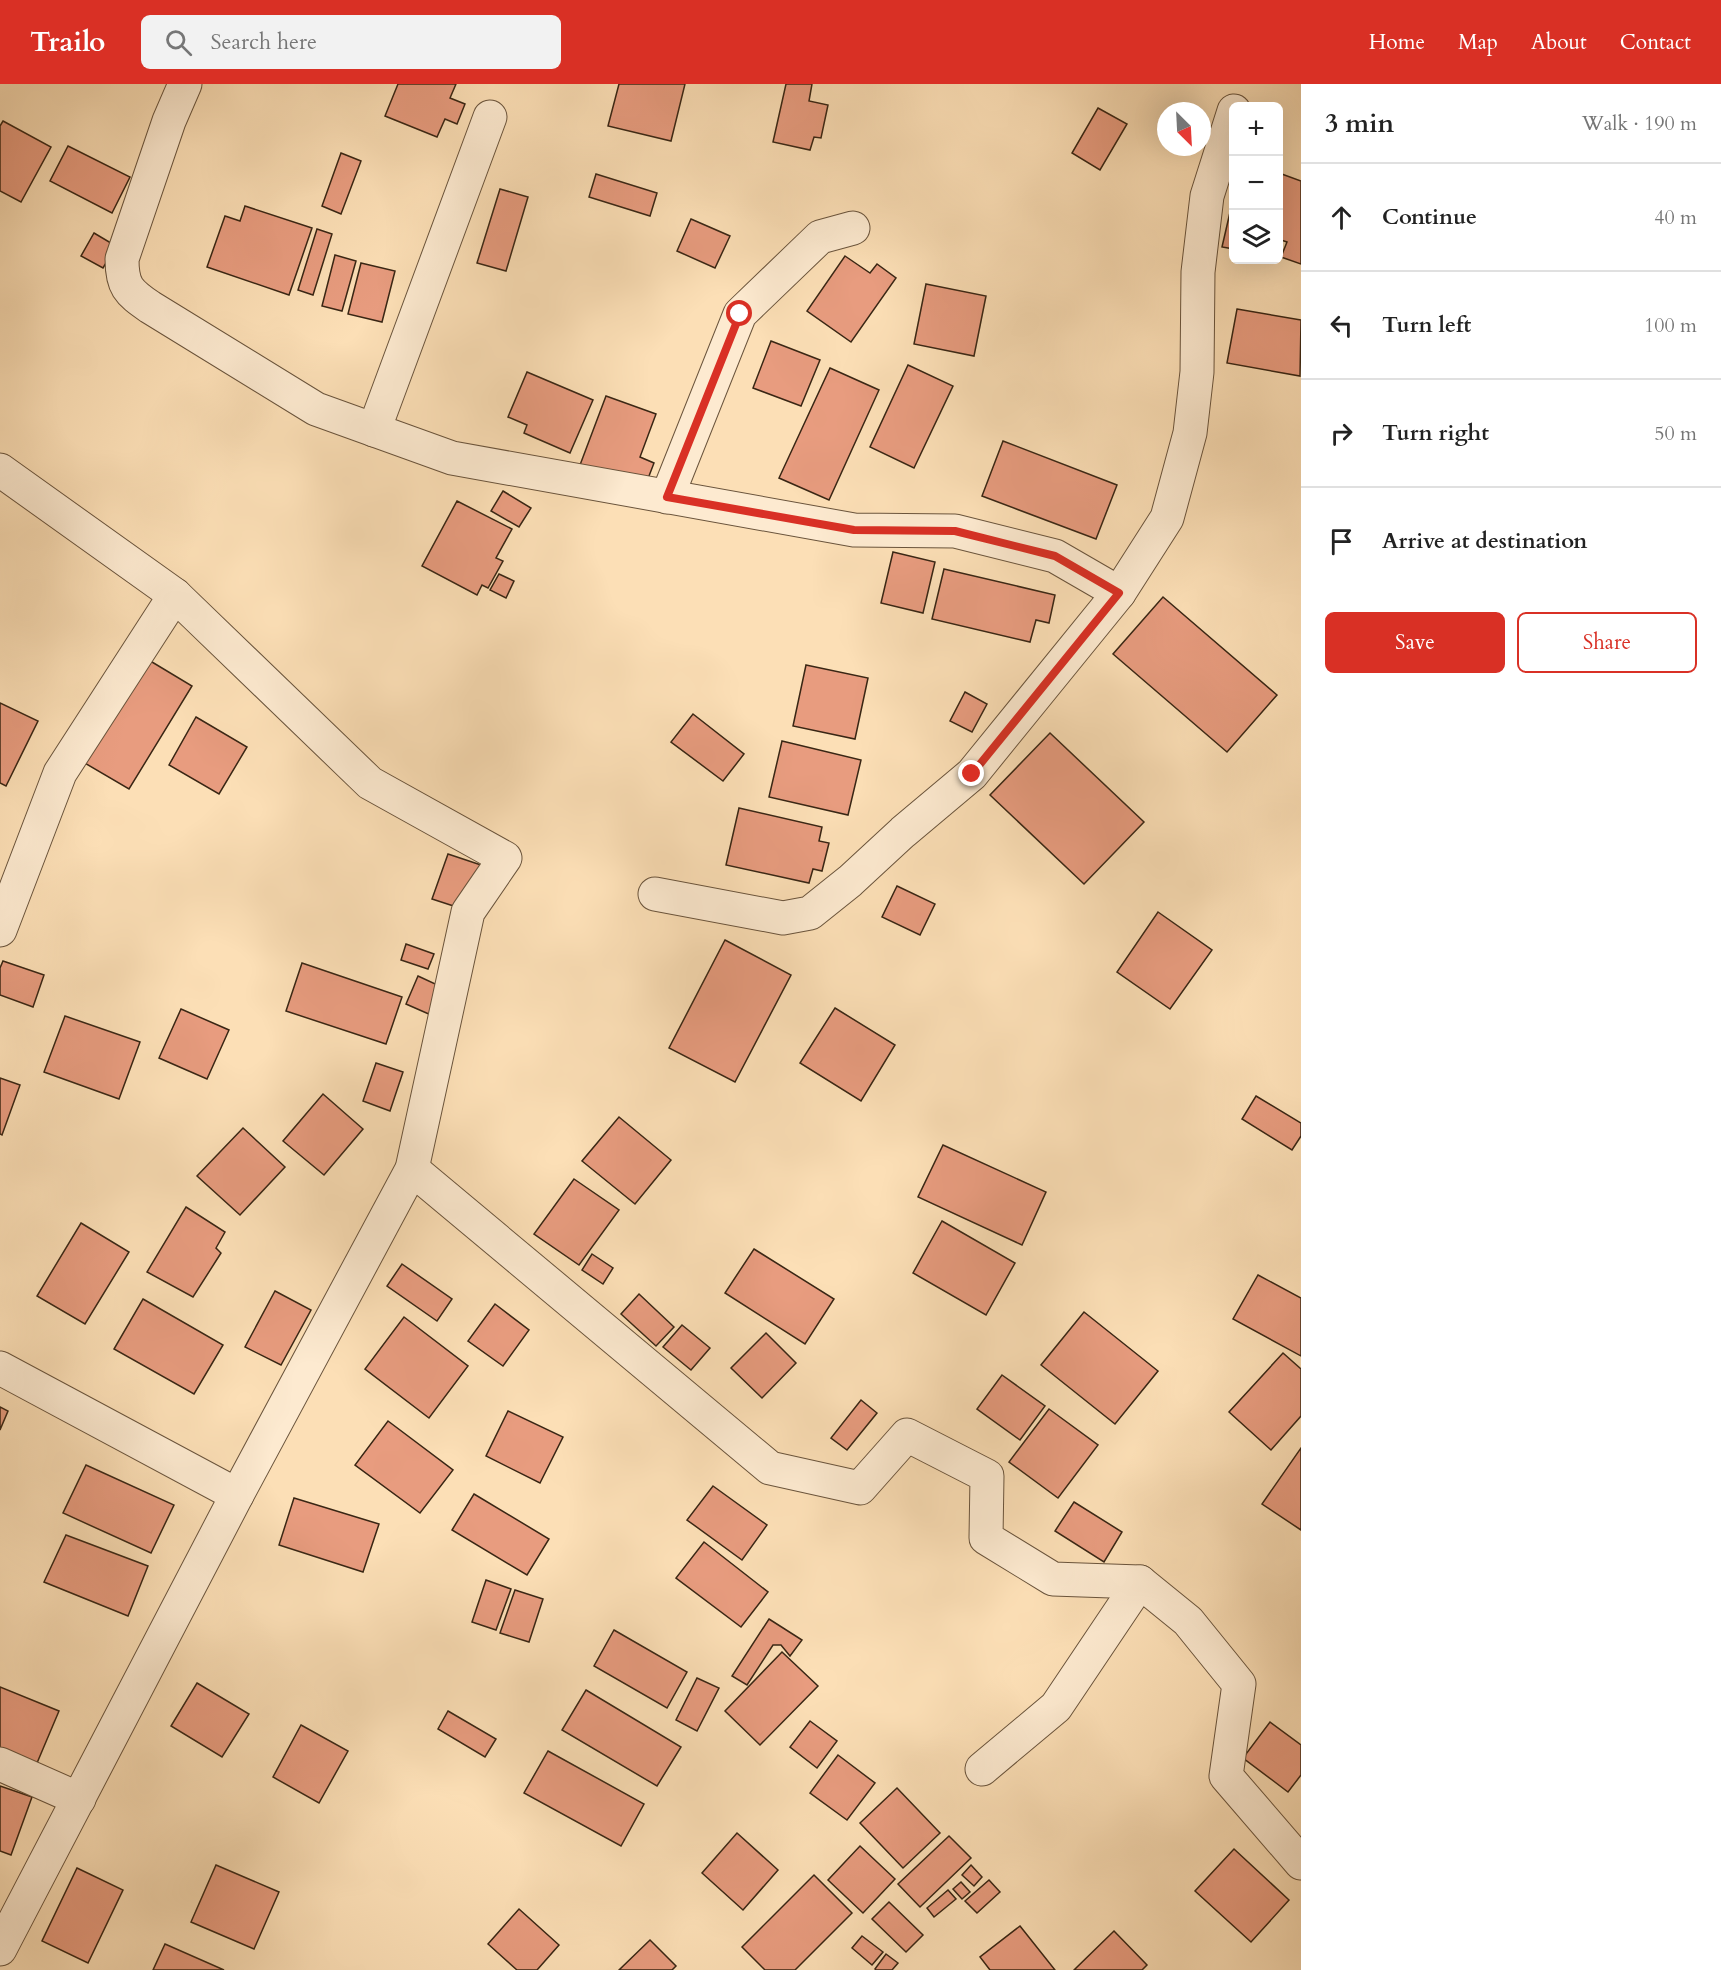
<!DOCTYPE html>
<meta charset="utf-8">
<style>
:root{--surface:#fff;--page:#f2f2f2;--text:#222;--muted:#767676;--line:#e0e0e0;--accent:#d93025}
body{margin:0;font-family:Cardo,serif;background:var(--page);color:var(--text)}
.controls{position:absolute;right:18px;top:18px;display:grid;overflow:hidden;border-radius:9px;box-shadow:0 6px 24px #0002}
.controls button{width:54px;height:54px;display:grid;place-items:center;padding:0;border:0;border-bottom:2px solid var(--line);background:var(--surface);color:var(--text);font:30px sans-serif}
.compass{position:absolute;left:1157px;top:18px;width:54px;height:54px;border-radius:50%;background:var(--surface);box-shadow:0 6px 24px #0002;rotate:156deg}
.stop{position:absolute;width:18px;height:18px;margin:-14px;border:4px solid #d93025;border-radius:50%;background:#fff}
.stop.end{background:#d93025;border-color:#fff;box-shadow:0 2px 6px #0008}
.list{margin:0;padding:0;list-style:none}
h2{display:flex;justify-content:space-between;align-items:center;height:78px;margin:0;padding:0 24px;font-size:26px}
h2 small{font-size:20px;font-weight:400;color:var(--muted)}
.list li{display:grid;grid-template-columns:39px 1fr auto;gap:18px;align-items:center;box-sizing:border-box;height:108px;padding:0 24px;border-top:2px solid var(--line)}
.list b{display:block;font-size:22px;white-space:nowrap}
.list em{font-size:20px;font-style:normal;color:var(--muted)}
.actions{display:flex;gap:12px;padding:18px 24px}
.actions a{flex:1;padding:14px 0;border:2px solid var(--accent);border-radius:9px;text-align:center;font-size:21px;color:var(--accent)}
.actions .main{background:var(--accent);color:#fff}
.icon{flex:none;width:33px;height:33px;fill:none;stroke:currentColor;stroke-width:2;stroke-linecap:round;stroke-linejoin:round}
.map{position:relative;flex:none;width:1301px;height:1886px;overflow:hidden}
header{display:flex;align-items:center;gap:36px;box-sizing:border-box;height:84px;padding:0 30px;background:var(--accent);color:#fff}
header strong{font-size:28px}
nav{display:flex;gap:33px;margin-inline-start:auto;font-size:21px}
.search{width:420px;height:54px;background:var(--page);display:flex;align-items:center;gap:15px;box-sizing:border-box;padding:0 21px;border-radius:9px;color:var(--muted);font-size:22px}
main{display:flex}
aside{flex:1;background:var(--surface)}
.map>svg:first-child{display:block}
.building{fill:#e89c7f;stroke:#392614;stroke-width:1.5}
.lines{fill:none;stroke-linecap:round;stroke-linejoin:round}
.minor-casing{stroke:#6a543c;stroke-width:35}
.minor{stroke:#fdead0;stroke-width:33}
.route{stroke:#d93025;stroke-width:8}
</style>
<header>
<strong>Trailo</strong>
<div class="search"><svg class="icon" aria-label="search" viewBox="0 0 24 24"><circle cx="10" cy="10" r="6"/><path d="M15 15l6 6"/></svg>Search here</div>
<nav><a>Home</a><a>Map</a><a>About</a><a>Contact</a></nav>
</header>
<main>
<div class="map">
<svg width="1301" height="1886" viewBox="0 0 1301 1886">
<rect width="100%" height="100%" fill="#fcdfb6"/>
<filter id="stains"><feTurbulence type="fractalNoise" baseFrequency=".00333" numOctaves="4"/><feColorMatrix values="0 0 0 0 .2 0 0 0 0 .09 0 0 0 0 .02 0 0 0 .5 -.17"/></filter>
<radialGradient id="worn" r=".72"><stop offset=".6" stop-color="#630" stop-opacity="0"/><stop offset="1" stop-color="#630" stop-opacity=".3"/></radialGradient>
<g class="building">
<path d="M398,0H456L450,14L465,20L457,40L445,35L437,53L385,32Z"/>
<path d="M619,0H685L671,57L608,42Z"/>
<path d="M786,0H812L809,17L828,21L821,54L814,53L810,66L773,58Z"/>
<path d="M1098,24L1127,40L1100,86L1072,69Z"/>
<path d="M3,37L51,63L21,118L0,107V42Z"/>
<path d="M68,62L130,93L112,129L50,97Z"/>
<path d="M341,69L361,77L341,130L322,122Z"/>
<path d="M1279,89L1301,97V180L1281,173L1287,158L1278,155Z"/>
<path d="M596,90L657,109L650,132L589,113Z"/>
<path d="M500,105L528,113L506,187L477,179Z"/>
<path d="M1234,111V165L1222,163Z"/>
<path d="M245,122L312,144L289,211L207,183L225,132L240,137Z"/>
<path d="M691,135L730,152L715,184L677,167Z"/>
<path d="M317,145L332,150L313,211L298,206Z"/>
<path d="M94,149L116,162L103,184L81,172Z"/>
<path d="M335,171L356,177L342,227L322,222Z"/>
<path d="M845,172L870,189L877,180L896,194L851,258L807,227Z"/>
<path d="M361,179L395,187L382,238L348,230Z"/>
<path d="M926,200L986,212L974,272L914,260Z"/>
<path d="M1237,225L1301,236L1300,292L1227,279Z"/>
<path d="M771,257L820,276L801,322L753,304Z"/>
<path d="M908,281L953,302L914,384L870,363Z"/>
<path d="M830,284L879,306L829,416L779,394Z"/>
<path d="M527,288L593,316L570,369L524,349L527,341L508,333Z"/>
<path d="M606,312L656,330L640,373L654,379L644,405L580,381Z"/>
<path d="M1003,357L1117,401L1096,455L982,412Z"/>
<path d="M503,407L531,424L519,443L491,427Z"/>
<path d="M457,417L512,445L496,474L503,477L488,504L482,501L477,511L422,482Z"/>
<path d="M893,468L935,478L923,529L881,519Z"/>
<path d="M944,485L1055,511L1049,539L1036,536L1030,558L932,535Z"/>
<path d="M499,490L514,497L506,514L490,506Z"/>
<path d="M1163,513L1277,611L1227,668L1113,570Z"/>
<path d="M147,575L192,602L129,705L83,678Z"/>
<path d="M806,581L868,594L855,655L793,642Z"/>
<path d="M965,608L987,620L972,648L950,637Z"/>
<path d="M0,619L38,637L6,702L0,699Z"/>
<path d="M693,630L744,670L723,697L671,658Z"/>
<path d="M196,633L247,663L219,710L169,681Z"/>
<path d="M1050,649L1144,738L1084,800L990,711Z"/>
<path d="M782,657L861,676L848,731L769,713Z"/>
<path d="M739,724L822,743L819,757L829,759L822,787L813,785L809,799L726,781Z"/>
<path d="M448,770L484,782L469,827L432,815Z"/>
<path d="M897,802L935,820L920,851L882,833Z"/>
<path d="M1158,828L1212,866L1170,925L1117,888Z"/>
<path d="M725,856L791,891L735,998L669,964Z"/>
<path d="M406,860L434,870L428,885L401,876Z"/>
<path d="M3,877L44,891L33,923L0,911V884Z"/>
<path d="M302,879L402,913L386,960L286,927Z"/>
<path d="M418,892L444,904L431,931L406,920Z"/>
<path d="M835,924L895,961L861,1017L800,979Z"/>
<path d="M181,925L229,946L207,995L159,974Z"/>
<path d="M65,932L140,958L119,1015L44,988Z"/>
<path d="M376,979L403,988L390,1027L363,1017Z"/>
<path d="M0,994L20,1001L2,1051L0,1050Z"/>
<path d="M323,1010L363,1045L324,1091L283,1057Z"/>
<path d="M1256,1012L1301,1039V1052L1292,1066L1242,1035Z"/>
<path d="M619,1033L671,1076L635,1120L582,1077Z"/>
<path d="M243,1044L285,1083L240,1131L197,1092Z"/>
<path d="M943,1061L1046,1108L1022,1161L918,1113Z"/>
<path d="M574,1095L619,1126L579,1181L534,1150Z"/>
<path d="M186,1123L225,1148L216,1164L221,1169L193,1213L147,1188Z"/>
<path d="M942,1137L1015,1179L986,1231L913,1189Z"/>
<path d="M81,1139L129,1168L85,1240L37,1212Z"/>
<path d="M754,1165L834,1215L805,1260L725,1209Z"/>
<path d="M592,1170L613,1184L603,1200L582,1186Z"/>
<path d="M402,1180L452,1215L437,1237L387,1202Z"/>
<path d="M1258,1191L1301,1214V1272L1233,1235Z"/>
<path d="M275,1207L311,1226L281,1281L245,1263Z"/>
<path d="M639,1210L674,1243L656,1262L621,1230Z"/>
<path d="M143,1215L223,1261L194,1310L114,1265Z"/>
<path d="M495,1220L529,1246L503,1282L468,1257Z"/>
<path d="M1084,1228L1158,1287L1115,1340L1041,1281Z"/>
<path d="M404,1233L468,1282L429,1334L365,1285Z"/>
<path d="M682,1241L710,1264L691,1286L663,1263Z"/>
<path d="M766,1249L796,1279L762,1314L731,1284Z"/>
<path d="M1283,1269L1301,1285V1332L1271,1366L1229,1328Z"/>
<path d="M1002,1291L1045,1322L1020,1356L977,1325Z"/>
<path d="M861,1316L877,1329L847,1366L831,1354Z"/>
<path d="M0,1323L8,1327L0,1346Z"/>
<path d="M1049,1325L1098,1361L1058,1414L1009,1378Z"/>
<path d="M508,1327L563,1353L540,1399L486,1372Z"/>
<path d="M388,1337L453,1386L420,1429L355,1381Z"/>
<path d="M1301,1364V1446L1262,1420Z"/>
<path d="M86,1381L174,1421L151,1469L63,1429Z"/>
<path d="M713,1402L767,1441L742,1476L687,1436Z"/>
<path d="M474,1410L549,1455L527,1491L452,1446Z"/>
<path d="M294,1414L379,1440L363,1488L279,1461Z"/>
<path d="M1074,1418L1122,1448L1104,1478L1055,1447Z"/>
<path d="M66,1451L148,1482L128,1532L44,1498Z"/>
<path d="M704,1458L768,1508L741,1543L676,1494Z"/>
<path d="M486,1496L511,1505L496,1546L472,1538Z"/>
<path d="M515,1506L543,1515L529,1558L500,1549Z"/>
<path d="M769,1535L802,1556L790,1572L781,1561H773L747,1601L732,1592Z"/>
<path d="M614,1546L687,1588L667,1624L594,1582Z"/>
<path d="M782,1568L818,1602L760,1661L725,1627Z"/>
<path d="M697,1594L719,1604L697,1647L676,1636Z"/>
<path d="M197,1599L249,1630L222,1673L171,1642Z"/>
<path d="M0,1603L59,1627L37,1679L0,1664Z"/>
<path d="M586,1606L681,1663L657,1702L562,1646Z"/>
<path d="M448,1627L496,1655L485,1673L438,1645Z"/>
<path d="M810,1637L837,1657L817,1684L790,1663Z"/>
<path d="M1270,1638L1301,1661V1691L1288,1708L1243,1674Z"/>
<path d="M301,1641L348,1667L319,1719L273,1693Z"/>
<path d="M548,1667L644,1720L621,1762L524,1709Z"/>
<path d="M838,1671L875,1699L847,1736L810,1709Z"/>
<path d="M0,1702L32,1713L11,1771L0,1767Z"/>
<path d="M897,1704L940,1749L903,1784L860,1739Z"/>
<path d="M737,1749L778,1786L743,1826L702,1789Z"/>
<path d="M949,1752L971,1774L920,1823L898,1800Z"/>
<path d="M860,1762L895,1795L863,1829L828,1796Z"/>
<path d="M1234,1765L1289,1816L1251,1858L1195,1807Z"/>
<path d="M216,1781L279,1808L254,1865L191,1838Z"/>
<path d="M971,1781L982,1793L974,1802L962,1791Z"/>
<path d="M77,1784L123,1806L88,1879L42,1857Z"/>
<path d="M814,1791L852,1829L795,1886H765L742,1863Z"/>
<path d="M989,1796L1000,1808L977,1829L965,1817Z"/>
<path d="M961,1798L970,1808L962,1815L953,1805Z"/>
<path d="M948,1806L956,1815L934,1833L927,1824Z"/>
<path d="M889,1818L923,1851L906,1868L872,1835Z"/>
<path d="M519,1825L559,1861L537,1886H517L488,1860Z"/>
<path d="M1020,1842L1055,1886H990L980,1873Z"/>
<path d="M1114,1847L1147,1881L1142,1886H1074Z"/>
<path d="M862,1852L883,1868L872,1881L852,1864Z"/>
<path d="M650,1856L676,1882L672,1886H619Z"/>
<path d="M165,1860L224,1886H153Z"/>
<path d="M886,1870L898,1879L892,1886H876L875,1885Z"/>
</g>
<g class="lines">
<g class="minor-casing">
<g id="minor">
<path d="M185,0L169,37L122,175C122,202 128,208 150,223L316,325L452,374L854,446L955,447L1055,472L1119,509"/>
<path d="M374,346L490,33"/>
<path d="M0,386L175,511L370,699L505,774L468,828L412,1085L237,1411L0,1865"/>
<path d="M667,413L740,230L820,153L853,144"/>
<path d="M655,810L783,834L810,829L850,797L903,748L972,690L1119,509L1167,434L1190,349L1197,288L1198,188L1207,112L1234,27"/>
<path d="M0,846L60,689L175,511"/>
<path d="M412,1085L770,1384L860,1404L907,1351L987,1392L986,1454L1053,1495L1140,1498L1188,1537L1239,1600L1226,1692L1301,1779"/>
<path d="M0,1284L237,1411"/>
<path d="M0,1680L79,1715"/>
<path d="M982,1685L1056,1623L1140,1498"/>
</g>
</g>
<use href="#minor" class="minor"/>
</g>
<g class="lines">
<path class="route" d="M740,230L667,413L854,446L955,447L1055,472L1119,509L972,690"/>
</g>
<rect width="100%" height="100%" filter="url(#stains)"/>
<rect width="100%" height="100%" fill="url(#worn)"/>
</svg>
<div class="controls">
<button>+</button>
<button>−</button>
<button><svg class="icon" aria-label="layers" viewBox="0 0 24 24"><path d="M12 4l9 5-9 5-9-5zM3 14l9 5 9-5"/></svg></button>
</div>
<svg class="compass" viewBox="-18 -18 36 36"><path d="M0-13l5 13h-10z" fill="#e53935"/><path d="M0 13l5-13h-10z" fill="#767676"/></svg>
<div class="stop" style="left:740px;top:230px"></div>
<div class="stop end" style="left:972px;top:690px"></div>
</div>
<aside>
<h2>3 min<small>Walk · 190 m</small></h2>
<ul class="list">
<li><svg class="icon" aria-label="ahead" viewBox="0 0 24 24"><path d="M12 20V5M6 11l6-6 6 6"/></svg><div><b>Continue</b></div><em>40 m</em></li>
<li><svg class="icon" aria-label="left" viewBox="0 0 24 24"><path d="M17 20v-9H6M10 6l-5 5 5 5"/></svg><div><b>Turn left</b></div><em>100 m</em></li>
<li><svg class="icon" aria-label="right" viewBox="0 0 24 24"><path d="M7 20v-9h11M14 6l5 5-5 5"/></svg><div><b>Turn right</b></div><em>50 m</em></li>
<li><svg class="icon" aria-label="arrive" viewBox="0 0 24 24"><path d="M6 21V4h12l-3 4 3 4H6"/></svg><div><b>Arrive at destination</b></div></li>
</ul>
<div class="actions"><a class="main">Save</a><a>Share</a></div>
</aside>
</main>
